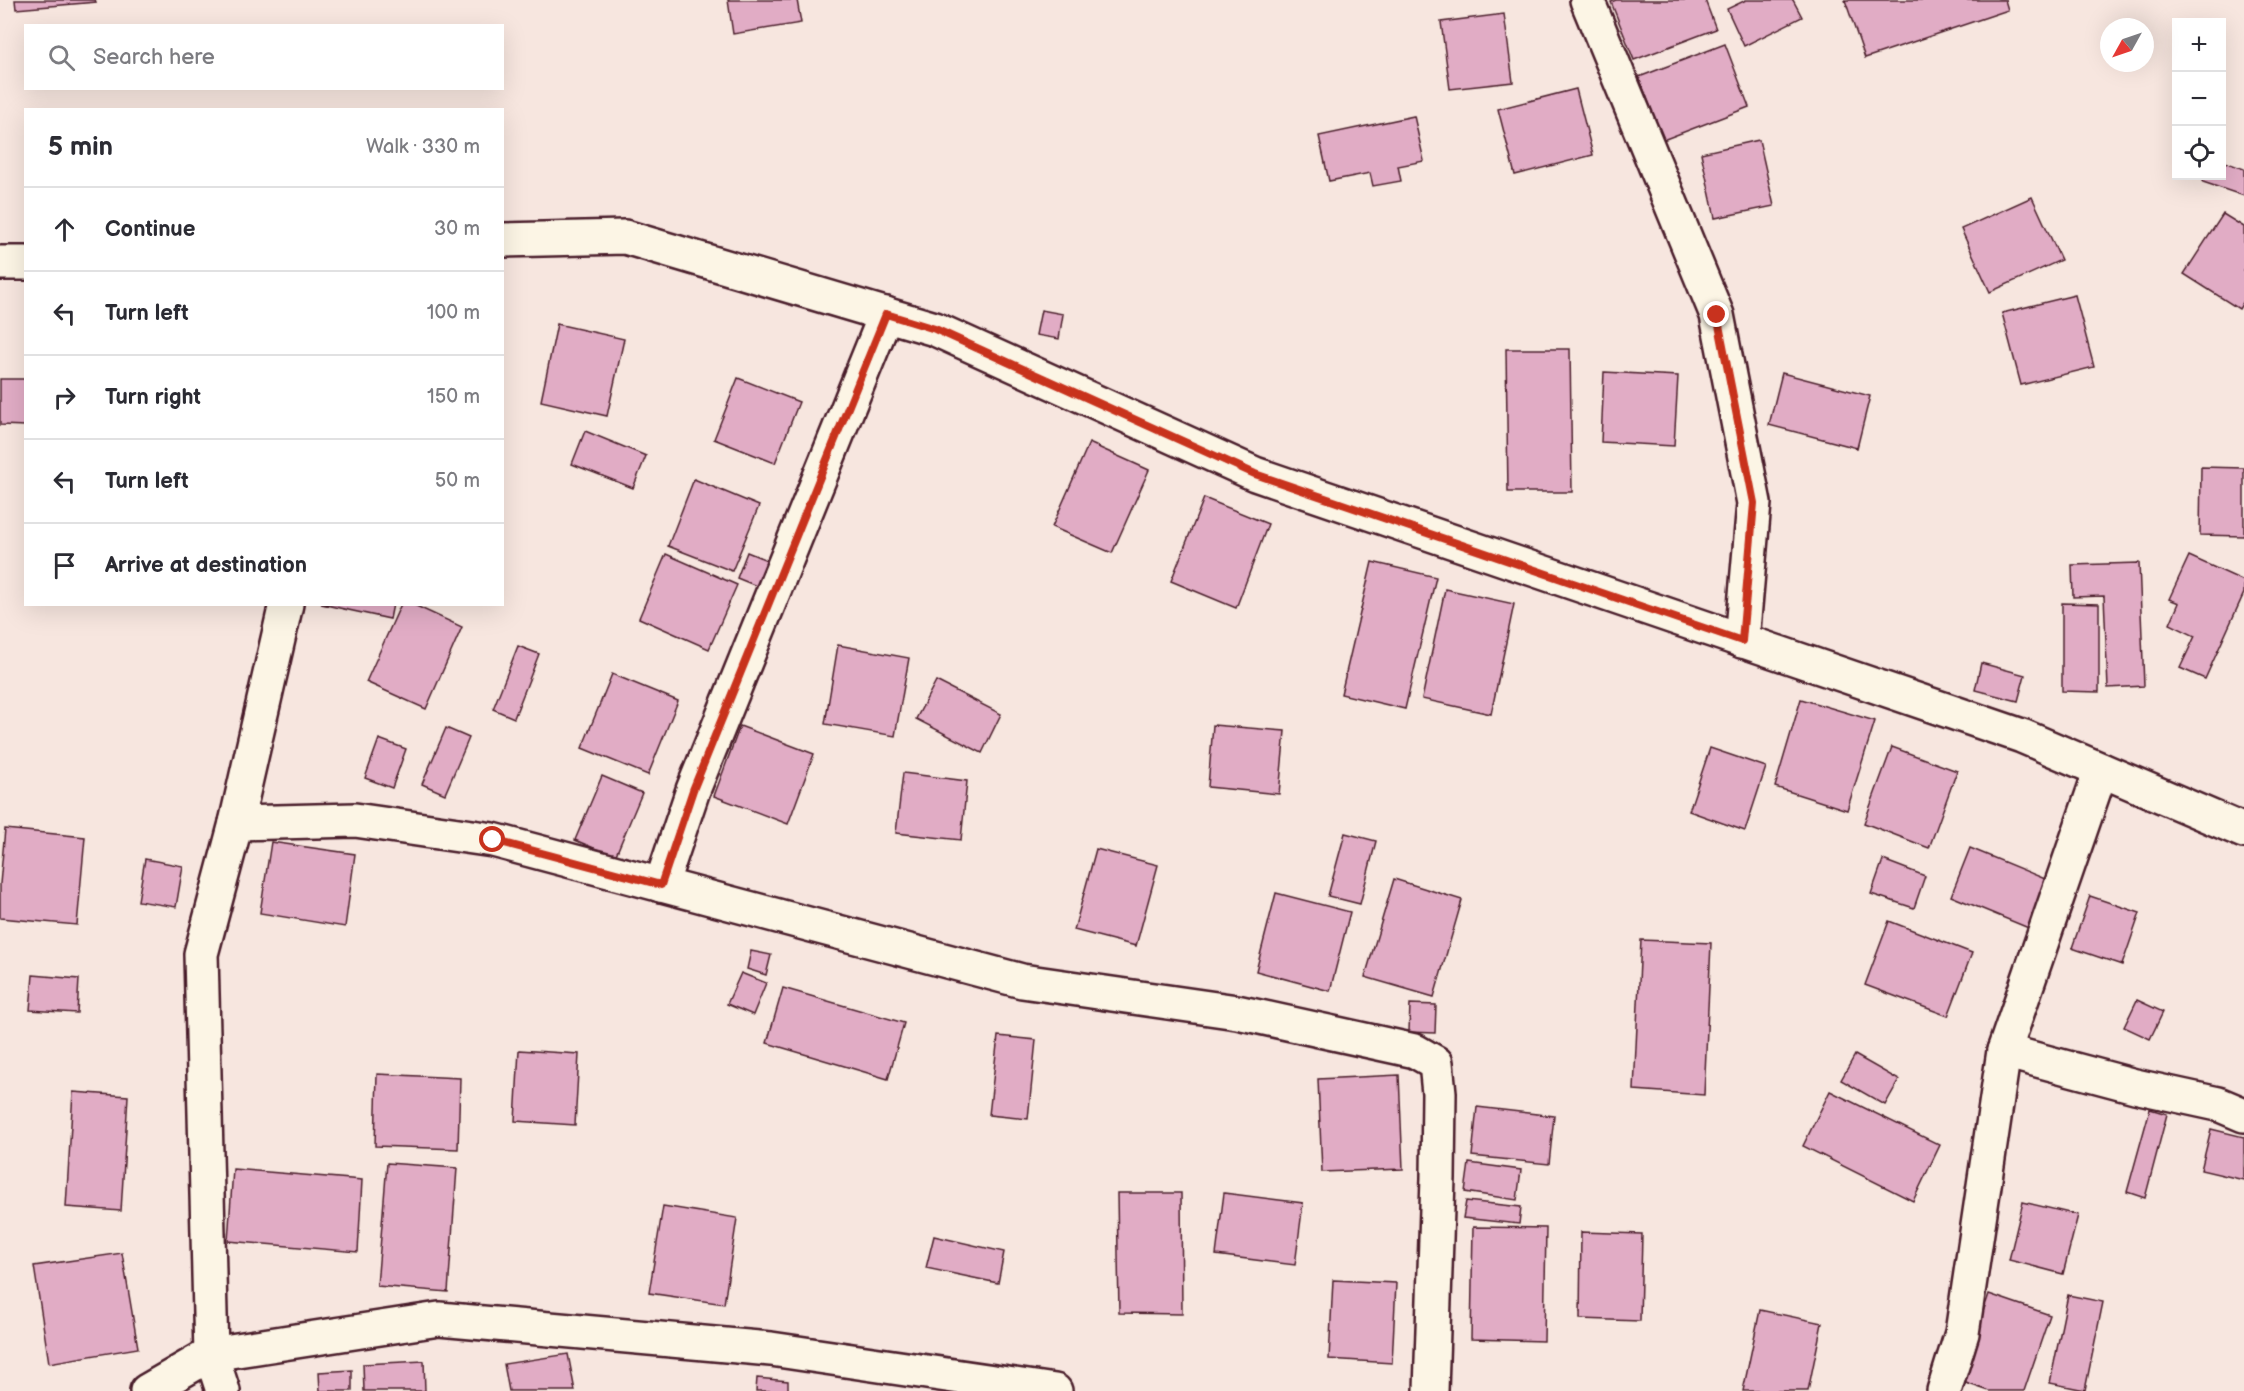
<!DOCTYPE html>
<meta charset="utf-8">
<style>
:root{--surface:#fff;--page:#f2f2f3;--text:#2b2b33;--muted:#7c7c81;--line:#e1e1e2}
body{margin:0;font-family:"Balsamiq Sans",sans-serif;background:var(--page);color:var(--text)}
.controls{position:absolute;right:18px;top:18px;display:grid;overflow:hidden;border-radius:0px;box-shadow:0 6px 24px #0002}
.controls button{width:54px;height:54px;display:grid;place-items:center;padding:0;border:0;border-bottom:2px solid var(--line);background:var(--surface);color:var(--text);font:30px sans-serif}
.compass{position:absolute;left:2100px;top:18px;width:54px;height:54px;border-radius:50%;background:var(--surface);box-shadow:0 6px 24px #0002;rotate:230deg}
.stop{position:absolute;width:18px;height:18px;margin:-14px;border:4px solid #c8321e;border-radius:50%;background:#fff}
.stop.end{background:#c8321e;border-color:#fff;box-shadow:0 2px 6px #0008}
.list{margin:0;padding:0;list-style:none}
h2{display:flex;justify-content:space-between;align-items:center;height:78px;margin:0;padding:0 24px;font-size:26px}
h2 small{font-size:20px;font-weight:400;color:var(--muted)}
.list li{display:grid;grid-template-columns:39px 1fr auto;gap:18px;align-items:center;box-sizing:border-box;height:84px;padding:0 24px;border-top:2px solid var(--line)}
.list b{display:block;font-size:22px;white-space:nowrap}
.list em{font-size:20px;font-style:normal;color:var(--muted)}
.icon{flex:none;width:33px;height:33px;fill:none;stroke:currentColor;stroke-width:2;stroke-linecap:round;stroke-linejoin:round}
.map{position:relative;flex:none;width:2244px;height:1391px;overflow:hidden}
.search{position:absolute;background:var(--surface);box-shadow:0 6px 24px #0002;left:24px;top:24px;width:480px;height:66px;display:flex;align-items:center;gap:15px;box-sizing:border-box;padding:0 21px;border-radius:0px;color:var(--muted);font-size:22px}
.panel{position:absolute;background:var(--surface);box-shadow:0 6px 24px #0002;left:24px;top:108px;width:480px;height:498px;border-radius:0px}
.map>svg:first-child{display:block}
.building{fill:#e1acc5;stroke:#4a1f2b;stroke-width:1.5}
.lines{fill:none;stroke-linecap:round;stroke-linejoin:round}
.street-casing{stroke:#4a1f2b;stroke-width:38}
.street{stroke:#fcf5e5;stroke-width:33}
.route{stroke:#c8321e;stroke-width:8}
</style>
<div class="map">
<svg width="2244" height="1391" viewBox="0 0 2244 1391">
<rect width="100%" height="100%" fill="#f7e6df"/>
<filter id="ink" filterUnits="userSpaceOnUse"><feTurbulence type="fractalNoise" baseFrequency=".0167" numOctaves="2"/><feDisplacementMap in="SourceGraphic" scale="12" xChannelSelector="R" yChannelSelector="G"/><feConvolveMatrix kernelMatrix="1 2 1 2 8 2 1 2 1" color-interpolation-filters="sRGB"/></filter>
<g filter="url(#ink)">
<g class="building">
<path d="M15,0H95L96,2L16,9Z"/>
<path d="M728,0H797L801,23L733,34Z"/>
<path d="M1616,0H1705L1716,29L1634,60L1611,2Z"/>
<path d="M1746,0H1793L1802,17L1744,46L1727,9Z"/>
<path d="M1845,0H2005L2008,10L1865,58Z"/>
<path d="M1504,14L1513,82L1450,89L1441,22Z"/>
<path d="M1725,44L1749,107L1663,140L1639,77Z"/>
<path d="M1576,89L1593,155L1515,175L1498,109Z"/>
<path d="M1414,116L1424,161L1398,166L1401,181L1373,186L1370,173L1329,181L1319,136Z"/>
<path d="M1759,140L1774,206L1715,218L1701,153Z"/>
<path d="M2222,161L2244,169V196L2203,182L2205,176H2222Z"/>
<path d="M2032,197L2061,260L1990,292L1961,229Z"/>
<path d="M2223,214L2244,227V301L2239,309L2184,274Z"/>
<path d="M2075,295L2094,367L2021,385L2002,313Z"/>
<path d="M1041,310L1063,314L1059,339L1036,335Z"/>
<path d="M557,324L624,339L607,416L541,401Z"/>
<path d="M1506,349H1570L1572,492H1508Z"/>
<path d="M1604,372L1678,376L1674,446L1601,442Z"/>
<path d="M1782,373L1870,396L1857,448L1769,425Z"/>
<path d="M738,378L799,402L775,463L714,439Z"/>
<path d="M0,379H26V426L0,425Z"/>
<path d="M585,431L646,456L633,488L572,464Z"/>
<path d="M1089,443L1149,470L1112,553L1052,527Z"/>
<path d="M2201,467L2244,468V536L2200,535Z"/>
<path d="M694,479L759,506L732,571L668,546Z"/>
<path d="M1204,498L1268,524L1236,608L1171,581Z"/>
<path d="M747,552L769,561L759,587L737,578Z"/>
<path d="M666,554L737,585L709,649L639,618Z"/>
<path d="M2189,556L2244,581V593L2205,679L2180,668L2195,636L2170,624L2179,603L2169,599Z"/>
<path d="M1372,562L1436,577L1405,709L1341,694Z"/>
<path d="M2139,563L2144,686L2108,688L2104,596L2073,597L2072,565Z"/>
<path d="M1445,589L1514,604L1491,714L1422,699Z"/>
<path d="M2062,603L2099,604V692L2062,691Z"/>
<path d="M321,604H393L390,619Z"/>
<path d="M401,604H412L462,627L426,709L366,682Z"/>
<path d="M838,645L909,658L895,736L825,724Z"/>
<path d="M518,646L539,654L514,718L493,709Z"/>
<path d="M1981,663L2025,675L2018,701L1975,690Z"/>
<path d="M612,674L678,701L648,775L582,748Z"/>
<path d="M936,681L1001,714L982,753L916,719Z"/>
<path d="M1801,699L1875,721L1847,810L1775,787Z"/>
<path d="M1213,725L1285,731L1279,794L1208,787Z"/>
<path d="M740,726L814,754L788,824L714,796Z"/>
<path d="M446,728L469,738L445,794L422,784Z"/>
<path d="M379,739L406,749L392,788L365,778Z"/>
<path d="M1892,747L1957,771L1929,848L1864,823Z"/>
<path d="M1710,748L1766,767L1745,831L1689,811Z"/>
<path d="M903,773L967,781L961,840L896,833Z"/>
<path d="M602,776L642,793L615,857L575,840Z"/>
<path d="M5,829L85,837L77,925L0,918V884Z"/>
<path d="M1345,833L1376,841L1360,904L1328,896Z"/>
<path d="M271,842L355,854L345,927L260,913Z"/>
<path d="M1970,848L2050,881L2031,929L1951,896Z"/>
<path d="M1096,849L1158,865L1136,946L1074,930Z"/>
<path d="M145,859L183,866L176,907L138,901Z"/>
<path d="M1883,860L1925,876L1914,908L1871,894Z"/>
<path d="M1394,879L1462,900L1434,997L1365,977Z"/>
<path d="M1276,893L1350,912L1330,991L1256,971Z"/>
<path d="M2090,896L2140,913L2122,965L2072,948Z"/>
<path d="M1889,921L1972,953L1948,1016L1865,985Z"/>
<path d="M1641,940L1711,943L1704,1095L1634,1090Z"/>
<path d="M751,951L771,955L766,975L747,969Z"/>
<path d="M741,973L766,983L753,1015L727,1004Z"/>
<path d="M33,975L79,979L77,1013L30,1010Z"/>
<path d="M783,988L904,1023L888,1079L767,1043Z"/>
<path d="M2137,1000L2163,1012L2150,1039L2124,1027Z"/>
<path d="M1410,1004L1436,1005L1435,1033L1409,1032Z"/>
<path d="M998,1036L1036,1040L1028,1119L989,1115Z"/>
<path d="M519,1050L579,1054L575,1125L515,1121Z"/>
<path d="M1855,1055L1899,1080L1885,1105L1841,1080Z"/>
<path d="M377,1074L460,1078L458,1149L375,1146Z"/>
<path d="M1399,1075L1403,1169L1322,1172L1318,1079Z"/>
<path d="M1830,1091L1940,1145L1913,1201L1803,1146Z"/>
<path d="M73,1092L128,1096L121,1211L66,1207Z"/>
<path d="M1477,1107L1554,1116L1549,1164L1472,1156Z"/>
<path d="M2150,1109L2167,1114L2145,1198L2127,1192Z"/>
<path d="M2211,1129L2244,1137V1180L2201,1170Z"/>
<path d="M387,1163L457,1168L448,1292L377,1286Z"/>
<path d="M1469,1163L1521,1170L1517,1200L1465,1192Z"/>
<path d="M233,1169L362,1180L358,1252L228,1241Z"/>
<path d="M1117,1193H1181L1182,1314L1119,1313Z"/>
<path d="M1224,1193L1303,1203L1295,1265L1216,1255Z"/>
<path d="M1466,1201L1521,1207L1519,1224L1463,1218Z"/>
<path d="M2023,1202L2078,1215L2063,1274L2009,1260Z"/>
<path d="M663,1206L737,1218L724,1304L649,1293Z"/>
<path d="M1473,1227L1546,1228L1544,1341L1471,1339Z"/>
<path d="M1581,1232L1642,1234L1640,1321L1580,1319Z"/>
<path d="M934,1236L1004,1252L998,1283L926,1268Z"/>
<path d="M122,1253L138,1348L49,1363L34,1266Z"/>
<path d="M1333,1280L1396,1283L1392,1363L1329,1359Z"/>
<path d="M1989,1294L2050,1315L2024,1391H1989L1960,1381Z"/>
<path d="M2068,1295L2103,1302L2085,1390L2050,1383Z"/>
<path d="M1760,1310L1822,1323L1808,1391H1743Z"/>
<path d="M568,1354L575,1391H509L504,1364Z"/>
<path d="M424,1361L425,1391H364L363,1364Z"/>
<path d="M352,1370V1391H320L319,1372Z"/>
<path d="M757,1378L788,1381V1391H756Z"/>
</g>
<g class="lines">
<g class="street-casing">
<g id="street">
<path d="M1587,0L1717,315L1754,503L1742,641"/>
<path d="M502,240L625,237L935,329L1255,474L2022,736L2244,831"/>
<path d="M0,263H26"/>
<path d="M286,604L236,823L201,954L211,1354L439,1319L771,1349L1055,1391"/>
<path d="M236,823L355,820L493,840L1022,981L1237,1012L1415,1051L1436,1063L1439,1093L1438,1178L1431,1391"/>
<path d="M661,885L693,790L886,314"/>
<path d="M2004,1051L2135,1086L2218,1104L2244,1115"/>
<path d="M147,1391L211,1354L223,1391"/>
<path d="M1944,1391L1962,1333L2004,1051L2101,770"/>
</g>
</g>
<use href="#street" class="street"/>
</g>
</g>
<g class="lines" filter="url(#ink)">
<path class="route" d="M493,840L661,885L693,790L886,314L935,329L1255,474L1742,641L1754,503L1717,315"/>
</g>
</svg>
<div class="controls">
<button>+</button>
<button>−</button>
<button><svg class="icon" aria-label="locate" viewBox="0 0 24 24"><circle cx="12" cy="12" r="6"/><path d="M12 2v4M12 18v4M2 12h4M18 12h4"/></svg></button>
</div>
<svg class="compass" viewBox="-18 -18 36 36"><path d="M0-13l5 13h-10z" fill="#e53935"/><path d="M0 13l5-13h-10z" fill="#7c7c81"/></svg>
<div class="stop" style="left:493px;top:840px"></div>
<div class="stop end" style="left:1717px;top:315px"></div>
<div class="search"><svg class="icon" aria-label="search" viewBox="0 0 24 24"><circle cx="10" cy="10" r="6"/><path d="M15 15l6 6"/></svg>Search here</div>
<section class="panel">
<h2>5 min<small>Walk · 330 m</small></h2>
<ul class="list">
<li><svg class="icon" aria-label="ahead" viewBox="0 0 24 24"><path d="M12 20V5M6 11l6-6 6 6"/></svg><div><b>Continue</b></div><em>30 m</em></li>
<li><svg class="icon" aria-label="left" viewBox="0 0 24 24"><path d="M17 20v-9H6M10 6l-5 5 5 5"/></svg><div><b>Turn left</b></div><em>100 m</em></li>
<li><svg class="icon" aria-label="right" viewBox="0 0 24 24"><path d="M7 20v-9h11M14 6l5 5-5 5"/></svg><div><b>Turn right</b></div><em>150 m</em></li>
<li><svg class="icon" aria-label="left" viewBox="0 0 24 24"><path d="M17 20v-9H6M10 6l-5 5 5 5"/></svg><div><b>Turn left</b></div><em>50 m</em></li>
<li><svg class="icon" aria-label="arrive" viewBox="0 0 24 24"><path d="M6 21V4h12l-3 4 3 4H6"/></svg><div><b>Arrive at destination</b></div></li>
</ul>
</section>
</div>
